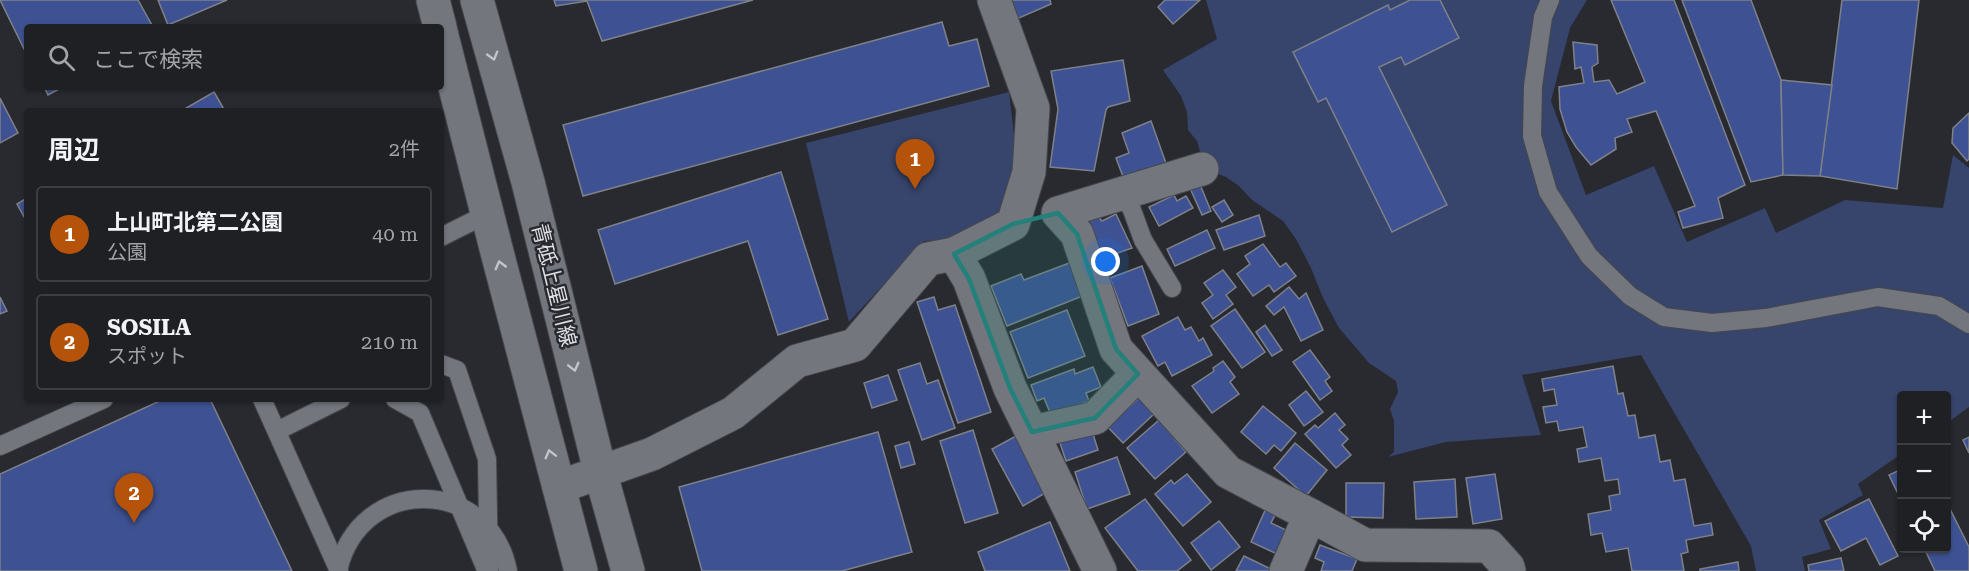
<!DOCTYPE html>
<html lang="ja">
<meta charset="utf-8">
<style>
:root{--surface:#1e2024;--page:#2b2d31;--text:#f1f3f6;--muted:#a1a3a6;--line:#3c3e41;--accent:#b45309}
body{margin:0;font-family:"Roboto Serif","Noto Sans JP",serif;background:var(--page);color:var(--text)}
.controls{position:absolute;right:18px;bottom:18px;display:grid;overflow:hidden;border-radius:6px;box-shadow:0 2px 4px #0004}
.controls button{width:54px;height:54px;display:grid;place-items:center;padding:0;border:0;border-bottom:2px solid var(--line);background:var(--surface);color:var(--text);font:30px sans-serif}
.you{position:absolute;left:1106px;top:262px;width:21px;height:21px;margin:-15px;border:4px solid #fff;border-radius:50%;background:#1a73e8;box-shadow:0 0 0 9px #1a73e833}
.badge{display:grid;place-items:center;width:39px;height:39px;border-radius:50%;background:var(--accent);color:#fff;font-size:20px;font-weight:700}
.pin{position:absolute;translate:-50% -50px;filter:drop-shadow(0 2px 3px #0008)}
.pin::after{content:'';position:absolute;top:32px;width:21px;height:18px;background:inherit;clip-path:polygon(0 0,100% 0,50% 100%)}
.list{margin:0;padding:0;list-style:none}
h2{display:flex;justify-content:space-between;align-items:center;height:78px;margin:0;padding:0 24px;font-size:26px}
h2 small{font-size:20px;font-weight:400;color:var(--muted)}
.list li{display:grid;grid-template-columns:39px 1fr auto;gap:18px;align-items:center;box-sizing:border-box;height:96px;margin:0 12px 12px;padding:0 12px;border:2px solid var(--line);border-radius:6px}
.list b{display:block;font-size:22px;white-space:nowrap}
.list p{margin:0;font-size:20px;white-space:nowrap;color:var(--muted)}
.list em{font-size:20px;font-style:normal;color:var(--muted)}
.icon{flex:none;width:33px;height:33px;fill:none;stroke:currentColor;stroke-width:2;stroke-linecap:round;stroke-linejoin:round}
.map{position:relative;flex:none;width:1969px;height:571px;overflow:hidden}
.search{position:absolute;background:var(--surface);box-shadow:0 2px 4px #0004;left:24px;top:24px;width:420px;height:66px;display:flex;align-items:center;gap:15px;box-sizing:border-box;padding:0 21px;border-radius:6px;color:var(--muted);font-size:22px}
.panel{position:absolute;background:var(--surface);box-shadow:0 2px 4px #0004;left:24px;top:108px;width:420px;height:294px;border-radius:6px}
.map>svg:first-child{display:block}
.green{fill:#37446b}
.building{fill:#3e5293;stroke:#7f8188;stroke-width:1.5}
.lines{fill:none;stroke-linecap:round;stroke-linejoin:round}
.lane-casing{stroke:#46484d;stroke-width:20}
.street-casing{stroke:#46484d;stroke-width:35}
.secondary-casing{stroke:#46484d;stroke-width:35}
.lane{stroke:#73767c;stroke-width:18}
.street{stroke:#73767c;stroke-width:33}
.secondary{stroke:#73767c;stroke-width:33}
.oneway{stroke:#c2c5c9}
.marked{fill:#24807a;fill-opacity:0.2;stroke:#24807a;stroke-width:4.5;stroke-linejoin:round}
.labels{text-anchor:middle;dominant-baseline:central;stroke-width:5;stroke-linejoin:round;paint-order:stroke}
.street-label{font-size:21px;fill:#dddfe3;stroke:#282a30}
</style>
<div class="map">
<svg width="1969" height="571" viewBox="0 0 1969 571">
<rect width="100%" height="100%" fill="#282a30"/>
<g class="green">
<path d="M1206,0H1587L1570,28L1551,101L1586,195L1654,166L1687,242L1765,208L1776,233L1845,200L1943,208L1953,155L1969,168V407L1947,423L1946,396H1902L1901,454L1858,484L1863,495L1819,520L1831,549L1802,557L1805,571H1756L1751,546L1641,355L1522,375L1541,435L1446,442L1388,457L1394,452V421L1390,409L1398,392L1396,381L1369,363L1339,328L1323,298L1311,268L1296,239L1283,221L1252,200L1239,186L1226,177L1210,171L1203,162L1197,141L1188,130L1187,112L1181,96L1163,70L1217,39Z"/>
<path d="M1009,92L1018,169L1008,210L945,240L924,241L849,322L806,143Z"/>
</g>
<g class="building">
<path d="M0,0H138L153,27H27V55Z"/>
<path d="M158,0H227L168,25Z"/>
<path d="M554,0H753L602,41L587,1L556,6Z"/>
<path d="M1003,0H1050L1051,4L1012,21Z"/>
<path d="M1165,0H1200L1173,24L1158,7Z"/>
<path d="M1410,0H1440L1459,38L1405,65L1401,57L1379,67L1447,205L1392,232L1326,98L1318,102L1293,52L1388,5L1390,10Z"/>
<path d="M1611,0H1674L1745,185L1718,198L1723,218L1683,228L1678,212L1695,206L1656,111L1627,119L1632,132L1615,138L1616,149L1591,165L1576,147L1567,132L1560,109L1559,87L1584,83L1581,67L1575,69L1573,42L1597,45L1598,63L1592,67L1594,82L1609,80L1617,94L1645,82Z"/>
<path d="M1682,0H1751L1781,80L1783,175L1751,182Z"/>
<path d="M1842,0H1919L1897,189L1820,176Z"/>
<path d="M942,22L949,46L977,39L989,86L583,196L563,125Z"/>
<path d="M1123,60L1130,101L1108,107L1106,110L1094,171L1050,167L1058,109L1051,71Z"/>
<path d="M1781,80L1832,85L1820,176L1783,175Z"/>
<path d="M44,87H63L48,95Z"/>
<path d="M214,92L225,111H181Z"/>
<path d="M0,98L18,133L0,143Z"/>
<path d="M1969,113V159L1967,161L1952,143L1953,128Z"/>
<path d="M1151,121L1167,166L1125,182L1116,158L1129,153L1122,133Z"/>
<path d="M781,172L828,319L778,335L748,241L615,284L598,230Z"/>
<path d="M1199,182L1211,211L1202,215L1189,186Z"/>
<path d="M1174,195L1177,201L1186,196L1193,208L1159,226L1149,207Z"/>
<path d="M27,198V222L17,204Z"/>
<path d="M1224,200L1233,215L1222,222L1212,207Z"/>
<path d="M1116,214L1132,248L1106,257L1096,247L1086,222L1098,216L1102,221Z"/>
<path d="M1259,215L1265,236L1224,250L1216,230Z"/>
<path d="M1207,230L1215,248L1175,266L1167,249Z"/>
<path d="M1263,244L1280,267L1286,263L1296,276L1274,292L1269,285L1253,296L1237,274L1250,264L1245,256Z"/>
<path d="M1072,262L1085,295L1007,326L991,286L1021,274L1024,280Z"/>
<path d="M1142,266L1159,314L1128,326L1110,278Z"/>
<path d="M1223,270L1236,287L1226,295L1233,304L1213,319L1202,303L1213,295L1204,283Z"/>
<path d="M1289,287L1299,299L1306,293L1323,330L1301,341L1284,307L1274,315L1266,306Z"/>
<path d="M0,297L7,311L0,314Z"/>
<path d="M934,297L938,310L955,305L991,412L958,423L917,302Z"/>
<path d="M1235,309L1265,352L1242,368L1211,326Z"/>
<path d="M1067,310L1085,356L1028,378L1010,332Z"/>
<path d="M1178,317L1185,330L1191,327L1199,341L1203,338L1212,355L1172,376L1165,362L1158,366L1142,336Z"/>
<path d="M1265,325L1282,350L1272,356L1256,332Z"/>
<path d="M1310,350L1330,377L1325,381L1332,391L1320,400L1293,362Z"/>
<path d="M1223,361L1235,377L1230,382L1239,394L1212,413L1192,386L1214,371L1213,368Z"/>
<path d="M920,363L927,384L938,380L955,428L922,440L898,370Z"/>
<path d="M1613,366L1618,394L1623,393L1628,416L1635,415L1639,438L1655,435L1660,462L1670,460L1674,481L1685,479L1694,526L1711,523L1713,535L1686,540L1688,552L1681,554L1684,571H1632L1628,548L1606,552L1602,533L1591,535L1588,514L1611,510L1609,496L1620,494L1618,479L1605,481L1601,458L1579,462L1577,449L1587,447L1583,427L1559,431L1557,421L1546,423L1543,407L1557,405L1554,389L1544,391L1542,379Z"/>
<path d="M1093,367L1101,387L1086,393L1089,401L1051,415L1044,398L1037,401L1031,385L1074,369L1075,374Z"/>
<path d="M888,375L897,400L872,408L864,383Z"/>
<path d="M1306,391L1323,412L1304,426L1289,405Z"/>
<path d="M1139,398L1154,414L1123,443L1104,423L1123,406L1127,409Z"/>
<path d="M164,399H210L292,571H0V474Z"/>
<path d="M1263,406L1296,433L1281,451L1274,445L1266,454L1241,432Z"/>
<path d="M1335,413L1345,425L1339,430L1348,439L1342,445L1351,455L1336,468L1305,434L1315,425L1318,428Z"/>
<path d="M1159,420L1186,452L1155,479L1127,448Z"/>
<path d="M973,430L998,513L965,523L940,441Z"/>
<path d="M878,432L912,552L842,571H702L679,487Z"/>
<path d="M1078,433L1080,438L1093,434L1098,450L1066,461L1059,440Z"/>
<path d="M1016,436L1047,492L1023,506L992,449Z"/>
<path d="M1969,437V453L1963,440Z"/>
<path d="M909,442L915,464L901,468L895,446Z"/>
<path d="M1295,443L1327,470L1306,496L1274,468Z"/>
<path d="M1117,457L1130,494L1087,509L1075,472Z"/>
<path d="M1902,469V502L1889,475Z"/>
<path d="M1187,474L1211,502L1183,526L1155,494L1171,480L1174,484Z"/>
<path d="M1495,474L1502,519L1473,524L1466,478Z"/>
<path d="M1455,479L1457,517L1416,519L1414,482Z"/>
<path d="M1346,483H1384L1383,518L1346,517Z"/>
<path d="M1145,499L1191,560L1177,571H1138L1105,528Z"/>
<path d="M1869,499L1898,556L1880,565L1866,538L1841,551L1825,521Z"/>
<path d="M1946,501L1969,547V571H1935L1924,548H1946Z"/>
<path d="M1267,506L1277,511L1271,523L1288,531L1277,554L1251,542Z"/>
<path d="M1219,521L1240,547L1211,570L1191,543Z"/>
<path d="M1050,522L1070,571H985L978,552Z"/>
<path d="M1320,545L1357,559L1352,571H1321L1324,562L1315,558Z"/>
<path d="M1244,556L1271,569L1270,571H1236Z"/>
<path d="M1841,558L1844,571H1809L1808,565Z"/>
<path d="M1738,562L1739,571H1700V569Z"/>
</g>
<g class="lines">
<g class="lane-casing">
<g id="lane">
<path d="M1550,0L1543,17L1533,86L1532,136L1548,192L1589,256L1630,296L1664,317L1712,323L1766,318L1878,297L1939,306L1969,324"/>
<path d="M1123,193L1132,210L1143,240L1172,288"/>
<path d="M441,237L487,214"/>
<path d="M441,364L457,370L487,459L489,571"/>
<path d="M262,399L339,571"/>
<path d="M395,399L420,413L485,567"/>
<path d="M277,431L341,399"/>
<path d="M0,446L104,399"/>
<path d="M338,571C359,475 489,475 508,571"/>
</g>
</g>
<g class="street-casing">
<g id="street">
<path d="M994,0L1033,108L1029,172L1013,224L954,254L969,279L1010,388L1100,571"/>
<path d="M1202,169L1058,213L1077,234L1116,349L1228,472L1310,515L1286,571"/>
<path d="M1032,432L1095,418L1138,374"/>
<path d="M559,487L652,454L733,413L797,361L855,345L928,259L954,254"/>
<path d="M1310,515L1365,545L1489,546L1508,567L1509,571"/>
</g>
</g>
<g class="secondary-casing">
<g id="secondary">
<path d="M433,0L440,27"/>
<path d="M477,0L528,182L600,471L628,571"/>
<path d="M441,32L498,256L581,571"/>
</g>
</g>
<use href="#lane" class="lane"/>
<use href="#street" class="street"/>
<use href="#secondary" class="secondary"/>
</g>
<defs><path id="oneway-chevron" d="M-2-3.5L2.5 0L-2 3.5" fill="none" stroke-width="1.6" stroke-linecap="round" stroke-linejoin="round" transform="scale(1.5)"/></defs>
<g class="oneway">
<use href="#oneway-chevron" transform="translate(493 56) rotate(74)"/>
<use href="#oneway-chevron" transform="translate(500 265) rotate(-105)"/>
<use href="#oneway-chevron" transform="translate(574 367) rotate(76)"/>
<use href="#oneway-chevron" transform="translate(550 454) rotate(-104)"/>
</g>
<path class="marked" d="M1058,213L1077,234L1116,349L1138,374L1095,418L1032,432L1010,388L969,279L954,254L1013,224Z"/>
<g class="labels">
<g class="street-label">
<text transform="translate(554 285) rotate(76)">青砥上星川線</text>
</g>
</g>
</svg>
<div class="controls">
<button>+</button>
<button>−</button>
<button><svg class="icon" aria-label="locate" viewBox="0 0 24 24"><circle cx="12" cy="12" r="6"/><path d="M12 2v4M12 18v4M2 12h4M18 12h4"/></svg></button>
</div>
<div class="you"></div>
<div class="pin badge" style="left:915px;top:189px">1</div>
<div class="pin badge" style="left:134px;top:523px">2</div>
<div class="search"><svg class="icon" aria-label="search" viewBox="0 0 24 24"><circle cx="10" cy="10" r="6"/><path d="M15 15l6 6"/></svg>ここで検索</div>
<section class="panel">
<h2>周辺<small>2件</small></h2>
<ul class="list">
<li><span class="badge">1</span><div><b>上山町北第二公園</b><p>公園</p></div><em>40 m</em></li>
<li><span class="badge">2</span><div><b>SOSILA</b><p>スポット</p></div><em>210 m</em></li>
</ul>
</section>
</div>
